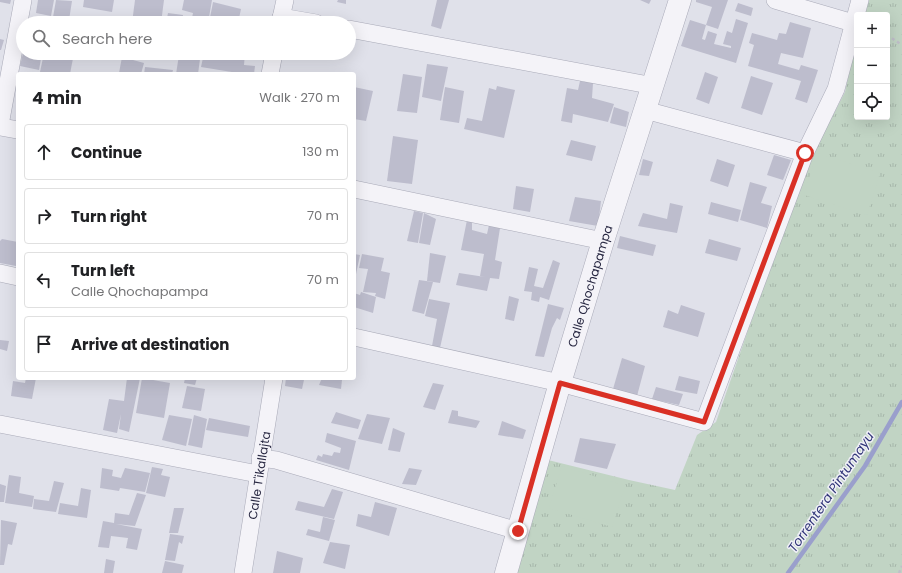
<!DOCTYPE html>
<meta charset="utf-8">
<style>
:root{--surface:#fff;--page:#f2f2f2;--text:#202124;--muted:#757577;--line:#e0e0e0}
body{margin:0;font-family:Poppins,sans-serif;background:var(--page);color:var(--text)}
.controls{position:absolute;right:12px;top:12px;display:grid;overflow:hidden;border-radius:4px;box-shadow:0 4px 16px #0002}
.controls button{width:36px;height:36px;display:grid;place-items:center;padding:0;border:0;border-bottom:1px solid var(--line);background:var(--surface);color:var(--text);font:20px sans-serif}
.stop{position:absolute;width:12px;height:12px;margin:-9px;border:3px solid #d93025;border-radius:50%;background:#fff}
.stop.end{background:#d93025;border-color:#fff;box-shadow:0 1px 4px #0008}
.list{margin:0;padding:0;list-style:none}
h2{display:flex;justify-content:space-between;align-items:center;height:52px;margin:0;padding:0 16px;font-size:17px}
h2 small{font-size:13px;font-weight:400;color:var(--muted)}
.list li{display:grid;grid-template-columns:26px 1fr auto;gap:12px;align-items:center;box-sizing:border-box;height:56px;margin:0 8px 8px;padding:0 8px;border:1px solid var(--line);border-radius:4px}
.list b{display:block;font-size:15px;white-space:nowrap}
.list p{margin:0;font-size:13px;white-space:nowrap;color:var(--muted)}
.list em{font-size:13px;font-style:normal;color:var(--muted)}
.icon{flex:none;width:22px;height:22px;fill:none;stroke:currentColor;stroke-width:2;stroke-linecap:round;stroke-linejoin:round}
.map{position:relative;flex:none;width:902px;height:573px;overflow:hidden}
.search{position:absolute;background:var(--surface);box-shadow:0 4px 16px #0002;left:16px;top:16px;width:340px;height:44px;display:flex;align-items:center;gap:10px;box-sizing:border-box;padding:0 14px;border-radius:22px;color:var(--muted);font-size:15px}
.panel{position:absolute;background:var(--surface);box-shadow:0 4px 16px #0002;left:16px;top:72px;width:340px;height:308px;border-radius:4px}
.map>svg:first-child{display:block}
.grass{fill:url(#grass-tufts)}
.garden{fill:#c1d4c4}
.lines{fill:none;stroke-linecap:round;stroke-linejoin:round}
.stream{stroke:#9a9fcc;stroke-width:4.5}
.building{fill:#bdbdcd}
.minor-casing{stroke:#a9aab8;stroke-width:18}
.tertiary-casing{stroke:#a9aab8;stroke-width:23}
.path{stroke:#bfbec9;stroke-width:2.5;stroke-dasharray:3 3;stroke-linecap:butt}
.minor{stroke:#f4f3f8;stroke-width:17}
.tertiary{stroke:#f4f3f8;stroke-width:22}
.route{stroke:#d93025;stroke-width:5}
.labels{text-anchor:middle;dominant-baseline:central;stroke-width:3;stroke-linejoin:round;paint-order:stroke}
.street-label{font-size:12px;fill:#282842;stroke:#f0f0f7}
.water-label{font-size:13px;font-style:italic;fill:#303578;stroke:#f0f0f7}
</style>
<div class="map">
<svg width="902" height="573" viewBox="0 0 902 573">
<defs>
<pattern id="grass-tufts" width="24" height="20" patternUnits="userSpaceOnUse"><rect width="24" height="20" fill="#c1d4c4"/><path d="M3 7l-1-3M5 7V3M7 7l1-3M15 17l-1-3M17 17v-4M19 17l1-3" fill="none" stroke="#a6b6aa"/></pattern>
</defs>
<rect width="100%" height="100%" fill="#e0e1ea"/>
<path class="grass" d="M866,0H902V573H513L548,460L629,480L675,490L697,435L716,422L797,190L813,154L845,92L853,54L857,28V117H887V15H861Z"/>
<g class="garden">
<path d="M817,153L880,173L867,215L804,195Z"/>
<path d="M562,466L625,486L612,527L549,508Z"/>
</g>
<g class="lines">
<path class="stream" d="M788,573L865,466L902,402"/>
</g>
<g class="building">
<path d="M0,0H11L10,4L0,2Z"/>
<path d="M38,0H54L51,16L36,13Z"/>
<path d="M56,0L72,1L69,20L81,23H52Z"/>
<path d="M84,0H114L112,12L83,7Z"/>
<path d="M135,0H164L161,23H132Z"/>
<path d="M184,0H212L208,23H191L193,13L182,10Z"/>
<path d="M338,0H346V4L337,2Z"/>
<path d="M437,0H449L441,29L431,26Z"/>
<path d="M640,0H651L649,4Z"/>
<path d="M696,0H728L718,29L706,25L712,7L696,2Z"/>
<path d="M213,2L241,9L238,23H209Z"/>
<path d="M738,3L753,8L751,16L735,11Z"/>
<path d="M168,13L183,15L182,23H166Z"/>
<path d="M736,19L748,23L736,63L681,46L690,20L706,25L702,39L705,40L708,31L717,34L714,44L731,48V46L723,44L727,31L732,33Z"/>
<path d="M790,22L811,28L803,58L781,53L778,64L799,70L801,65L818,70L807,103L795,99L801,81L748,66L754,45L749,43L752,33L777,40L779,33L786,34Z"/>
<path d="M0,39L4,40L1,50H0Z"/>
<path d="M23,53H42L39,70L20,66Z"/>
<path d="M44,53H74L70,74H52L40,72Z"/>
<path d="M204,53H245L244,65L255,66L254,74H244L201,67Z"/>
<path d="M179,55L200,59L198,74H176Z"/>
<path d="M122,57L144,63L141,74L119,73Z"/>
<path d="M427,64L448,67L441,101L422,97Z"/>
<path d="M145,67L173,70L172,74H144Z"/>
<path d="M705,72L718,77L709,104L696,99Z"/>
<path d="M403,74L422,77L417,113L397,111Z"/>
<path d="M751,76L773,83L762,115L741,108Z"/>
<path d="M580,81L593,83L592,98L614,104L608,122L573,114L572,123L561,121L567,88L578,90Z"/>
<path d="M497,86L515,90L504,138L464,129L467,118L482,121L489,88L496,90Z"/>
<path d="M354,87L373,91L366,121L354,119Z"/>
<path d="M445,87L464,91L459,123L440,120Z"/>
<path d="M614,107L629,112L626,127L610,123Z"/>
<path d="M393,136L418,140L412,184L387,181Z"/>
<path d="M571,140L596,146L592,161L566,155Z"/>
<path d="M774,155L791,160L783,180L767,175Z"/>
<path d="M643,159L653,162L649,176L639,175Z"/>
<path d="M717,159L735,165L728,187L710,181Z"/>
<path d="M750,182L767,187L761,203L772,206L767,228L740,220Z"/>
<path d="M516,186L534,189L530,212L513,209Z"/>
<path d="M575,197L601,201L598,226L569,221Z"/>
<path d="M711,202L741,210L738,222L708,214Z"/>
<path d="M670,203L683,206L677,233L638,226L643,213L667,219Z"/>
<path d="M414,211L423,213L418,243L407,241Z"/>
<path d="M424,213L436,219L430,245L419,243Z"/>
<path d="M467,220L472,222V230L487,234L489,225L500,228L495,260L502,262L499,279L490,278L487,291L456,285L459,273L485,277L480,276L484,254L461,250Z"/>
<path d="M620,236L656,245L653,256L617,248Z"/>
<path d="M2,239L18,242V256L16,266L0,263V241Z"/>
<path d="M709,239L741,248L737,261L705,253Z"/>
<path d="M430,253L446,256L440,283L427,281Z"/>
<path d="M354,254L360,255L355,279L354,278Z"/>
<path d="M362,254L384,258L381,271L390,273L385,299L375,296L376,293L363,292L368,269L359,268Z"/>
<path d="M553,260L560,263L549,300L540,297L539,302L531,300L532,292L524,291L529,267L538,269L534,286L543,288Z"/>
<path d="M419,280L433,282L424,314L412,311Z"/>
<path d="M361,292L376,297L373,313L354,307V293L360,295Z"/>
<path d="M509,296L519,299L514,321L505,319Z"/>
<path d="M429,299L450,303L440,348L432,346L437,319L425,316Z"/>
<path d="M548,304L564,308L560,320L557,318L552,328L544,357L535,356Z"/>
<path d="M681,305L705,313L698,337L663,327L668,310L678,314Z"/>
<path d="M0,340L9,341L7,351L0,349Z"/>
<path d="M622,358L645,366L637,396L613,389Z"/>
<path d="M679,376L700,381L697,394L675,390Z"/>
<path d="M26,378H36L32,399L11,396L13,381L25,383Z"/>
<path d="M127,378H140L129,432L119,429L121,414L117,433L103,430L109,399L124,401Z"/>
<path d="M142,378L170,383L164,418L136,413Z"/>
<path d="M185,378H197L195,385L184,383Z"/>
<path d="M286,378H298L304,380L302,389L285,386Z"/>
<path d="M322,378L342,380L341,389L319,385Z"/>
<path d="M433,383L444,385L435,410L423,407Z"/>
<path d="M187,386L205,389L201,411L182,408Z"/>
<path d="M656,387L683,394L679,405L652,399Z"/>
<path d="M452,410L458,411V416L480,421L476,428L448,423Z"/>
<path d="M336,412L361,420L358,429L331,423Z"/>
<path d="M367,414L390,418L382,444L358,439Z"/>
<path d="M169,415L192,419L186,446L162,440Z"/>
<path d="M194,415L207,419L202,448L188,445Z"/>
<path d="M209,418L250,426L248,437L206,430Z"/>
<path d="M502,421L526,430L523,439L498,435Z"/>
<path d="M393,428L405,433L400,452L388,450Z"/>
<path d="M327,433L356,441L349,470L316,460L318,455L322,457L323,454L332,456L334,452L340,453L341,448L325,442Z"/>
<path d="M580,438L616,444L607,469L574,462Z"/>
<path d="M152,467L163,469L161,475L170,477L165,497L146,493Z"/>
<path d="M102,468L113,470L112,476L121,478L125,468L150,473L145,492L120,488L119,491L100,488Z"/>
<path d="M409,468L422,470L416,485L402,484Z"/>
<path d="M9,475L21,477L19,493L34,496L32,507L5,503Z"/>
<path d="M54,481L64,483L56,512L33,509L34,499L49,501Z"/>
<path d="M0,484L6,486L4,502H0Z"/>
<path d="M81,488L91,490L87,518L58,514L60,503L78,506Z"/>
<path d="M332,489L343,492L334,519L295,510L298,501L324,507Z"/>
<path d="M137,493L146,495L135,526L116,524L142,529L137,550L126,548L128,538L111,536L109,548L98,547L103,521L114,523L115,513L129,515Z"/>
<path d="M375,502L397,508L389,536L356,526L358,514L371,517Z"/>
<path d="M174,508H184L178,533H169Z"/>
<path d="M323,517L335,520L329,541L306,535L308,529L320,532Z"/>
<path d="M1,520L17,523L12,545L8,544L4,565H0Z"/>
<path d="M170,534L184,536L182,544L179,542L175,561L165,560Z"/>
<path d="M330,542L350,545L345,569L323,563Z"/>
<path d="M277,551L303,558L300,573H273Z"/>
<path d="M106,559L115,561L113,573H104Z"/>
<path d="M165,561L184,565L182,573H162Z"/>
</g>
<g class="lines">
<g class="minor-casing">
<g id="minor">
<path d="M775,0L853,23"/>
<path d="M281,17L316,23"/>
<path d="M280,23L285,0"/>
<path d="M349,29L654,86"/>
<path d="M270,74L274,53"/>
<path d="M645,110L805,153"/>
<path d="M0,125L23,0"/>
<path d="M0,127L18,130"/>
<path d="M354,189L603,241"/>
<path d="M0,273L18,277"/>
<path d="M354,337L560,383L704,422L805,153L836,89L860,0"/>
<path d="M0,424L258,474"/>
<path d="M260,458L276,460L518,531"/>
<path id="s1" d="M243,573L274,378"/>
</g>
</g>
<g class="tertiary-casing">
<g id="tertiary">
<path id="s2" d="M506,573L560,383L603,241L680,0"/>
</g>
</g>
<g class="path">
<path d="M887,35L902,45"/>
<path d="M899,573L902,566"/>
</g>
<use href="#minor" class="minor"/>
<use href="#tertiary" class="tertiary"/>
</g>
<g class="lines">
<path class="route" d="M518,531L560,383L704,422L805,153"/>
</g>
<g class="labels">
<g class="street-label">
<text stroke="none"><textPath href="#s2" startOffset="299">Calle Qhochapampa</textPath></text>
<text stroke="none"><textPath href="#s1" startOffset="99">Calle T'ikallajta</textPath></text>
</g>
<g class="water-label">
<text transform="translate(831 492) rotate(-56)">Torrentera Pintumayu</text>
</g>
</g>
</svg>
<div class="controls">
<button>+</button>
<button>−</button>
<button><svg class="icon" aria-label="locate" viewBox="0 0 24 24"><circle cx="12" cy="12" r="6"/><path d="M12 2v4M12 18v4M2 12h4M18 12h4"/></svg></button>
</div>
<div class="stop" style="left:805px;top:153px"></div>
<div class="stop end" style="left:518px;top:531px"></div>
<div class="search"><svg class="icon" aria-label="search" viewBox="0 0 24 24"><circle cx="10" cy="10" r="6"/><path d="M15 15l6 6"/></svg>Search here</div>
<section class="panel">
<h2>4 min<small>Walk · 270 m</small></h2>
<ul class="list">
<li><svg class="icon" aria-label="ahead" viewBox="0 0 24 24"><path d="M12 20V5M6 11l6-6 6 6"/></svg><div><b>Continue</b></div><em>130 m</em></li>
<li><svg class="icon" aria-label="right" viewBox="0 0 24 24"><path d="M7 20v-9h11M14 6l5 5-5 5"/></svg><div><b>Turn right</b></div><em>70 m</em></li>
<li><svg class="icon" aria-label="left" viewBox="0 0 24 24"><path d="M17 20v-9H6M10 6l-5 5 5 5"/></svg><div><b>Turn left</b><p>Calle Qhochapampa</p></div><em>70 m</em></li>
<li><svg class="icon" aria-label="arrive" viewBox="0 0 24 24"><path d="M6 21V4h12l-3 4 3 4H6"/></svg><div><b>Arrive at destination</b></div></li>
</ul>
</section>
</div>
